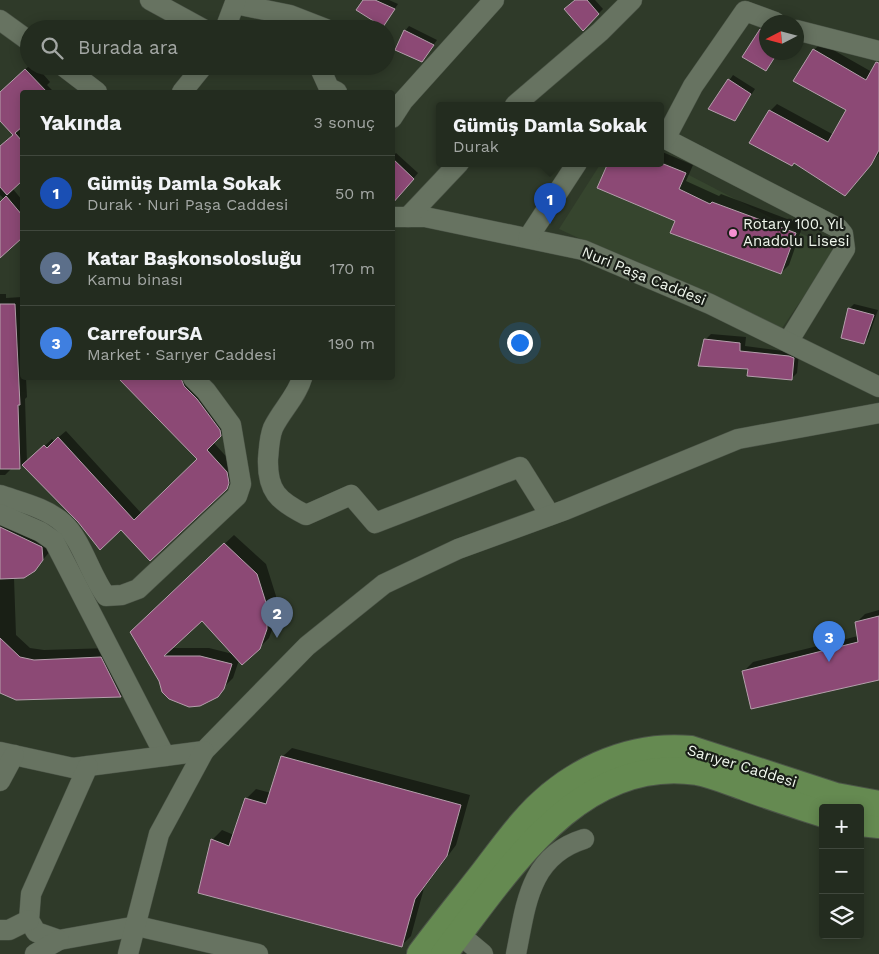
<!DOCTYPE html>
<html lang="tr">
<meta charset="utf-8">
<style>
:root{--surface:#232c1f;--page:#2f382c;--text:#f1f3f6;--muted:#a3a7a4;--line:#40483d;--accent:#f590d1}
body{margin:0;font-family:"Work Sans",sans-serif;background:var(--page);color:var(--text)}
.controls{position:absolute;right:15px;bottom:15px;display:grid;overflow:hidden;border-radius:5px;box-shadow:0 2px 12px #0003}
.controls button{width:45px;height:45px;display:grid;place-items:center;padding:0;border:0;border-bottom:1px solid var(--line);background:var(--surface);color:var(--text);font:25px sans-serif}
.compass{position:absolute;left:759px;top:15px;width:45px;height:45px;border-radius:50%;background:var(--surface);box-shadow:0 2px 12px #0003;rotate:264deg}
.you{position:absolute;left:519px;top:342px;width:18px;height:18px;margin:-12px;border:4px solid #fff;border-radius:50%;background:#1a73e8;box-shadow:0 0 0 8px #1a73e833}
.badge{display:grid;place-items:center;width:32px;height:32px;border-radius:50%;background:var(--accent);color:#fff;font-size:16px;font-weight:700}
.pin{position:absolute;translate:-50% -41px;filter:drop-shadow(0 1px 2px #0008)}
.pin::after{content:'';position:absolute;top:26px;width:18px;height:15px;background:inherit;clip-path:polygon(0 0,100% 0,50% 100%)}
.popup{position:absolute;left:436px;top:102px;width:228px;height:65px;box-sizing:border-box;display:grid;place-content:center;border-radius:5px;background:var(--surface);filter:drop-shadow(0 1px 4px #0005);font-size:16px;white-space:nowrap;color:var(--muted)}
.popup b{font-size:19px;color:var(--text)}
.popup::after{content:'';position:absolute;left:50%;top:100%;margin-left:-10px;border:10px solid transparent;border-top-color:var(--surface)}
.list{margin:0;padding:0;list-style:none}
h2{display:flex;justify-content:space-between;align-items:center;height:65px;margin:0;padding:0 20px;font-size:21px}
h2 small{font-size:16px;font-weight:400;color:var(--muted)}
.list li{display:grid;grid-template-columns:32px 1fr auto;gap:15px;align-items:center;box-sizing:border-box;height:75px;padding:0 20px;border-top:1px solid var(--line)}
.list b{display:block;font-size:19px;white-space:nowrap}
.list p{margin:0;font-size:16px;white-space:nowrap;color:var(--muted)}
.list em{font-size:16px;font-style:normal;color:var(--muted)}
.icon{flex:none;width:28px;height:28px;fill:none;stroke:currentColor;stroke-width:2;stroke-linecap:round;stroke-linejoin:round}
.map{position:relative;flex:none;width:879px;height:954px;overflow:hidden}
.search{position:absolute;background:var(--surface);box-shadow:0 2px 12px #0003;left:20px;top:20px;width:375px;height:55px;display:flex;align-items:center;gap:12px;box-sizing:border-box;padding:0 18px;border-radius:28px;color:var(--muted);font-size:19px}
.panel{position:absolute;background:var(--surface);box-shadow:0 2px 12px #0003;left:20px;top:90px;width:375px;height:290px;border-radius:5px}
.map>svg:first-child{display:block}
.built{fill:#36452e}
.shadow{fill:#0007;fill-rule:evenodd}
.building{fill:#8c4975;stroke:#b59fac}
.lines{fill:none;stroke-linecap:round;stroke-linejoin:round}
.minor-casing{stroke:#4b5447;stroke-width:21}
.major-casing{stroke:#4b5447;stroke-width:28}
.minor{stroke:#677361;stroke-width:20}
.major{stroke:#658a51;stroke-width:26}
.poi-dot{fill:#f590d1;stroke:#1a1f18;stroke-width:2}
.labels{text-anchor:middle;dominant-baseline:central;stroke-width:4.5;stroke-linejoin:round;paint-order:stroke}
.poi-label{font-size:15px;fill:#f0f7ed;stroke:#1a1f18;text-anchor:start}
.street-label{font-size:15px;fill:#f0f7ed;stroke:#1a1f18}
</style>
<div class="map">
<svg width="879" height="954" viewBox="0 0 879 954">
<rect width="100%" height="100%" fill="#2f3a29"/>
<path class="built" d="M660,160L835,251L780,331L559,229L601,163H660Z"/>
<g class="shadow">
<path d="M364,0H389L398,4L383,26Z"/>
<path d="M576,0H595L603,9L583,29Z"/>
<path d="M765,25L766,52H778L766,69L760,30Z"/>
<path d="M409,26L437,40L422,61L405,31Z"/>
<path d="M821,43L872,72L879,61V154L852,187L750,142L770,111L777,104L834,135L848,109L814,50Z"/>
<path d="M29,66H36L50,82L47,85L54,92H22V180L13,189L22,200V236L0,256V203L4,199L0,195V147L14,134L0,119V93Z"/>
<path d="M733,75L755,89L735,119L710,108Z"/>
<path d="M660,151L693,165L686,181L719,196L721,194L803,225L789,265L781,273L676,221L599,188L609,163H660Z"/>
<path d="M396,153L418,173L399,196L392,198V157Z"/>
<path d="M0,294H6V298L22,297V378H26L27,397L25,399L27,463L52,439L54,441L66,431L142,514L199,459L121,378H191L227,428L213,442L233,464V481L226,488L121,528L79,521L23,464L20,467L12,468L5,475H0Z"/>
<path d="M854,304L878,310L868,338L863,343L849,309Z"/>
<path d="M711,334L746,337L745,346L799,353L797,373L791,379L705,340Z"/>
<path d="M0,510L52,549L34,570L14,578L16,635L30,648L44,650L110,648L130,686L121,696L16,698L0,692Z"/>
<path d="M234,535L266,564L276,596V619L269,638L259,648L239,660L233,678L209,702L199,705L180,702L140,623ZM202,619L233,654L209,648H172Z"/>
<path d="M879,610V678L743,672L753,662L858,636L856,623L865,614Z"/>
<path d="M292,748L470,795L456,845L424,888L411,936L401,946L212,840L222,830L234,835L246,799L256,789L271,793L282,757Z"/>
</g>
<g class="building">
<path d="M363,0H375L395,9L383,27L356,10Z"/>
<path d="M575,0H587L599,14L583,31L564,9Z"/>
<path d="M760,29L766,32V52H778L766,71L742,57Z"/>
<path d="M404,30L434,45L422,62L395,50Z"/>
<path d="M813,49L866,80L876,62L879,63V150L871,165L845,196L794,163L792,166L749,143L769,110L828,142L846,110L793,81Z"/>
<path d="M25,69L47,92H22V127L15,133L22,141V181L7,195L0,187V146L13,135L0,121V92Z"/>
<path d="M728,79L751,94L735,121L708,109Z"/>
<path d="M392,158L414,179L392,204Z"/>
<path d="M608,163H661L686,173L679,189L710,204L712,202L796,233L781,274L670,233L675,221L597,188Z"/>
<path d="M6,196L22,215V238L0,258V202Z"/>
<path d="M0,304H15L20,405H18L20,469H0Z"/>
<path d="M848,308L874,315L864,344L841,338Z"/>
<path d="M704,339L740,343V351L789,356L794,358L792,380L747,376L748,369L698,366Z"/>
<path d="M118,378H181L184,386L197,399L220,430L221,436L207,450L227,472L229,483L227,489L150,561L121,530L100,550L78,522L22,465L44,445L47,448L58,437L134,520L197,459Z"/>
<path d="M0,527L42,547L43,560L35,571L24,578L0,579Z"/>
<path d="M224,543L257,574L267,606V629L260,649L242,665L202,621L164,656H200L232,664L224,689L218,697L200,706L189,707L169,699L162,692L159,681L130,632Z"/>
<path d="M879,616V680L751,709L742,671L858,642L855,622Z"/>
<path d="M0,638L20,657L34,660L101,657L121,697L16,700L0,693Z"/>
<path d="M281,756L461,805L447,856L415,899L402,947L198,893L211,839L229,846L245,798L266,804Z"/>
</g>
<g class="lines">
<g class="minor-casing">
<g id="minor">
<path d="M150,0L203,29"/>
<path d="M235,4L290,15L326,29"/>
<path d="M0,20L29,41"/>
<path d="M225,29L236,0"/>
<path d="M796,30L879,51"/>
<path d="M63,66L97,92"/>
<path d="M319,66L329,88L337,92"/>
<path d="M182,92L203,66"/>
<path d="M515,105L600,32L632,0"/>
<path d="M392,118L403,101L494,0"/>
<path d="M660,136L838,228L843,234L845,249L788,342"/>
<path d="M665,139L693,86L745,11L775,22"/>
<path d="M392,217H425L583,250L710,304L879,387"/>
<path d="M408,217L459,163"/>
<path d="M528,238L577,163"/>
<path d="M302,378C297,396 281,411 273,428C269,438 269,449 268,459C267,491 278,501 306,515L351,495L375,523L520,467L550,515"/>
<path d="M0,495C20,502 47,508 63,523C82,540 90,575 106,596L122,595L138,589L237,496L241,484L231,425L206,391L193,378"/>
<path d="M0,514L41,532L54,541L165,756"/>
<path d="M0,752L73,768L204,751L307,646L384,584L458,549L565,510L738,439L879,413"/>
<path d="M88,766L31,894L29,920L36,932L59,940L137,926L258,954"/>
<path d="M0,781L14,755"/>
<path d="M0,930H9L29,920"/>
<path d="M459,934L483,954"/>
<path d="M35,954L59,940"/>
<path d="M128,954L159,834L204,751"/>
<path d="M516,954C526,905 529,856 584,839"/>
</g>
</g>
<g class="major-casing">
<g id="major">
<path d="M860,823L879,825"/>
<path d="M420,954C440,927 462,900 483,873C496,856 509,838 523,822C565,773 627,743 691,749L836,796L879,804"/>
<path d="M444,954C506,874 578,754 697,772C713,775 729,782 744,787C770,797 796,805 823,814"/>
</g>
</g>
<use href="#minor" class="minor"/>
<use href="#major" class="major"/>
</g>
<circle class="poi-dot" cx="733" cy="233" r="5"/>
<g class="labels">
<g class="poi-label">
<text x="743" y="224">Rotary 100. Yıl<tspan x="743" dy="17">Anadolu Lisesi</tspan></text>
</g>
<g class="street-label">
<text transform="translate(644 276) rotate(22)">Nuri Paşa Caddesi</text>
<text transform="translate(742 766) rotate(17)">Sarıyer Caddesi</text>
</g>
</g>
</svg>
<div class="controls">
<button>+</button>
<button>−</button>
<button><svg class="icon" aria-label="layers" viewBox="0 0 24 24"><path d="M12 4l9 5-9 5-9-5zM3 14l9 5 9-5"/></svg></button>
</div>
<svg class="compass" viewBox="-18 -18 36 36"><path d="M0-13l5 13h-10z" fill="#e53935"/><path d="M0 13l5-13h-10z" fill="#a3a7a4"/></svg>
<div class="you"></div>
<div class="pin badge" style="left:550px;top:224px;background:#1a4fb4">1</div>
<div class="popup"><b>Gümüş Damla Sokak</b>Durak</div>
<div class="pin badge" style="left:277px;top:638px;background:#5c6f8a">2</div>
<div class="pin badge" style="left:829px;top:662px;background:#3f7fe0">3</div>
<div class="search"><svg class="icon" aria-label="search" viewBox="0 0 24 24"><circle cx="10" cy="10" r="6"/><path d="M15 15l6 6"/></svg>Burada ara</div>
<section class="panel">
<h2>Yakında<small>3 sonuç</small></h2>
<ul class="list">
<li><span class="badge" style="background:#1a4fb4">1</span><div><b>Gümüş Damla Sokak</b><p>Durak · Nuri Paşa Caddesi</p></div><em>50 m</em></li>
<li><span class="badge" style="background:#5c6f8a">2</span><div><b>Katar Başkonsolosluğu</b><p>Kamu binası</p></div><em>170 m</em></li>
<li><span class="badge" style="background:#3f7fe0">3</span><div><b>CarrefourSA</b><p>Market · Sarıyer Caddesi</p></div><em>190 m</em></li>
</ul>
</section>
</div>
